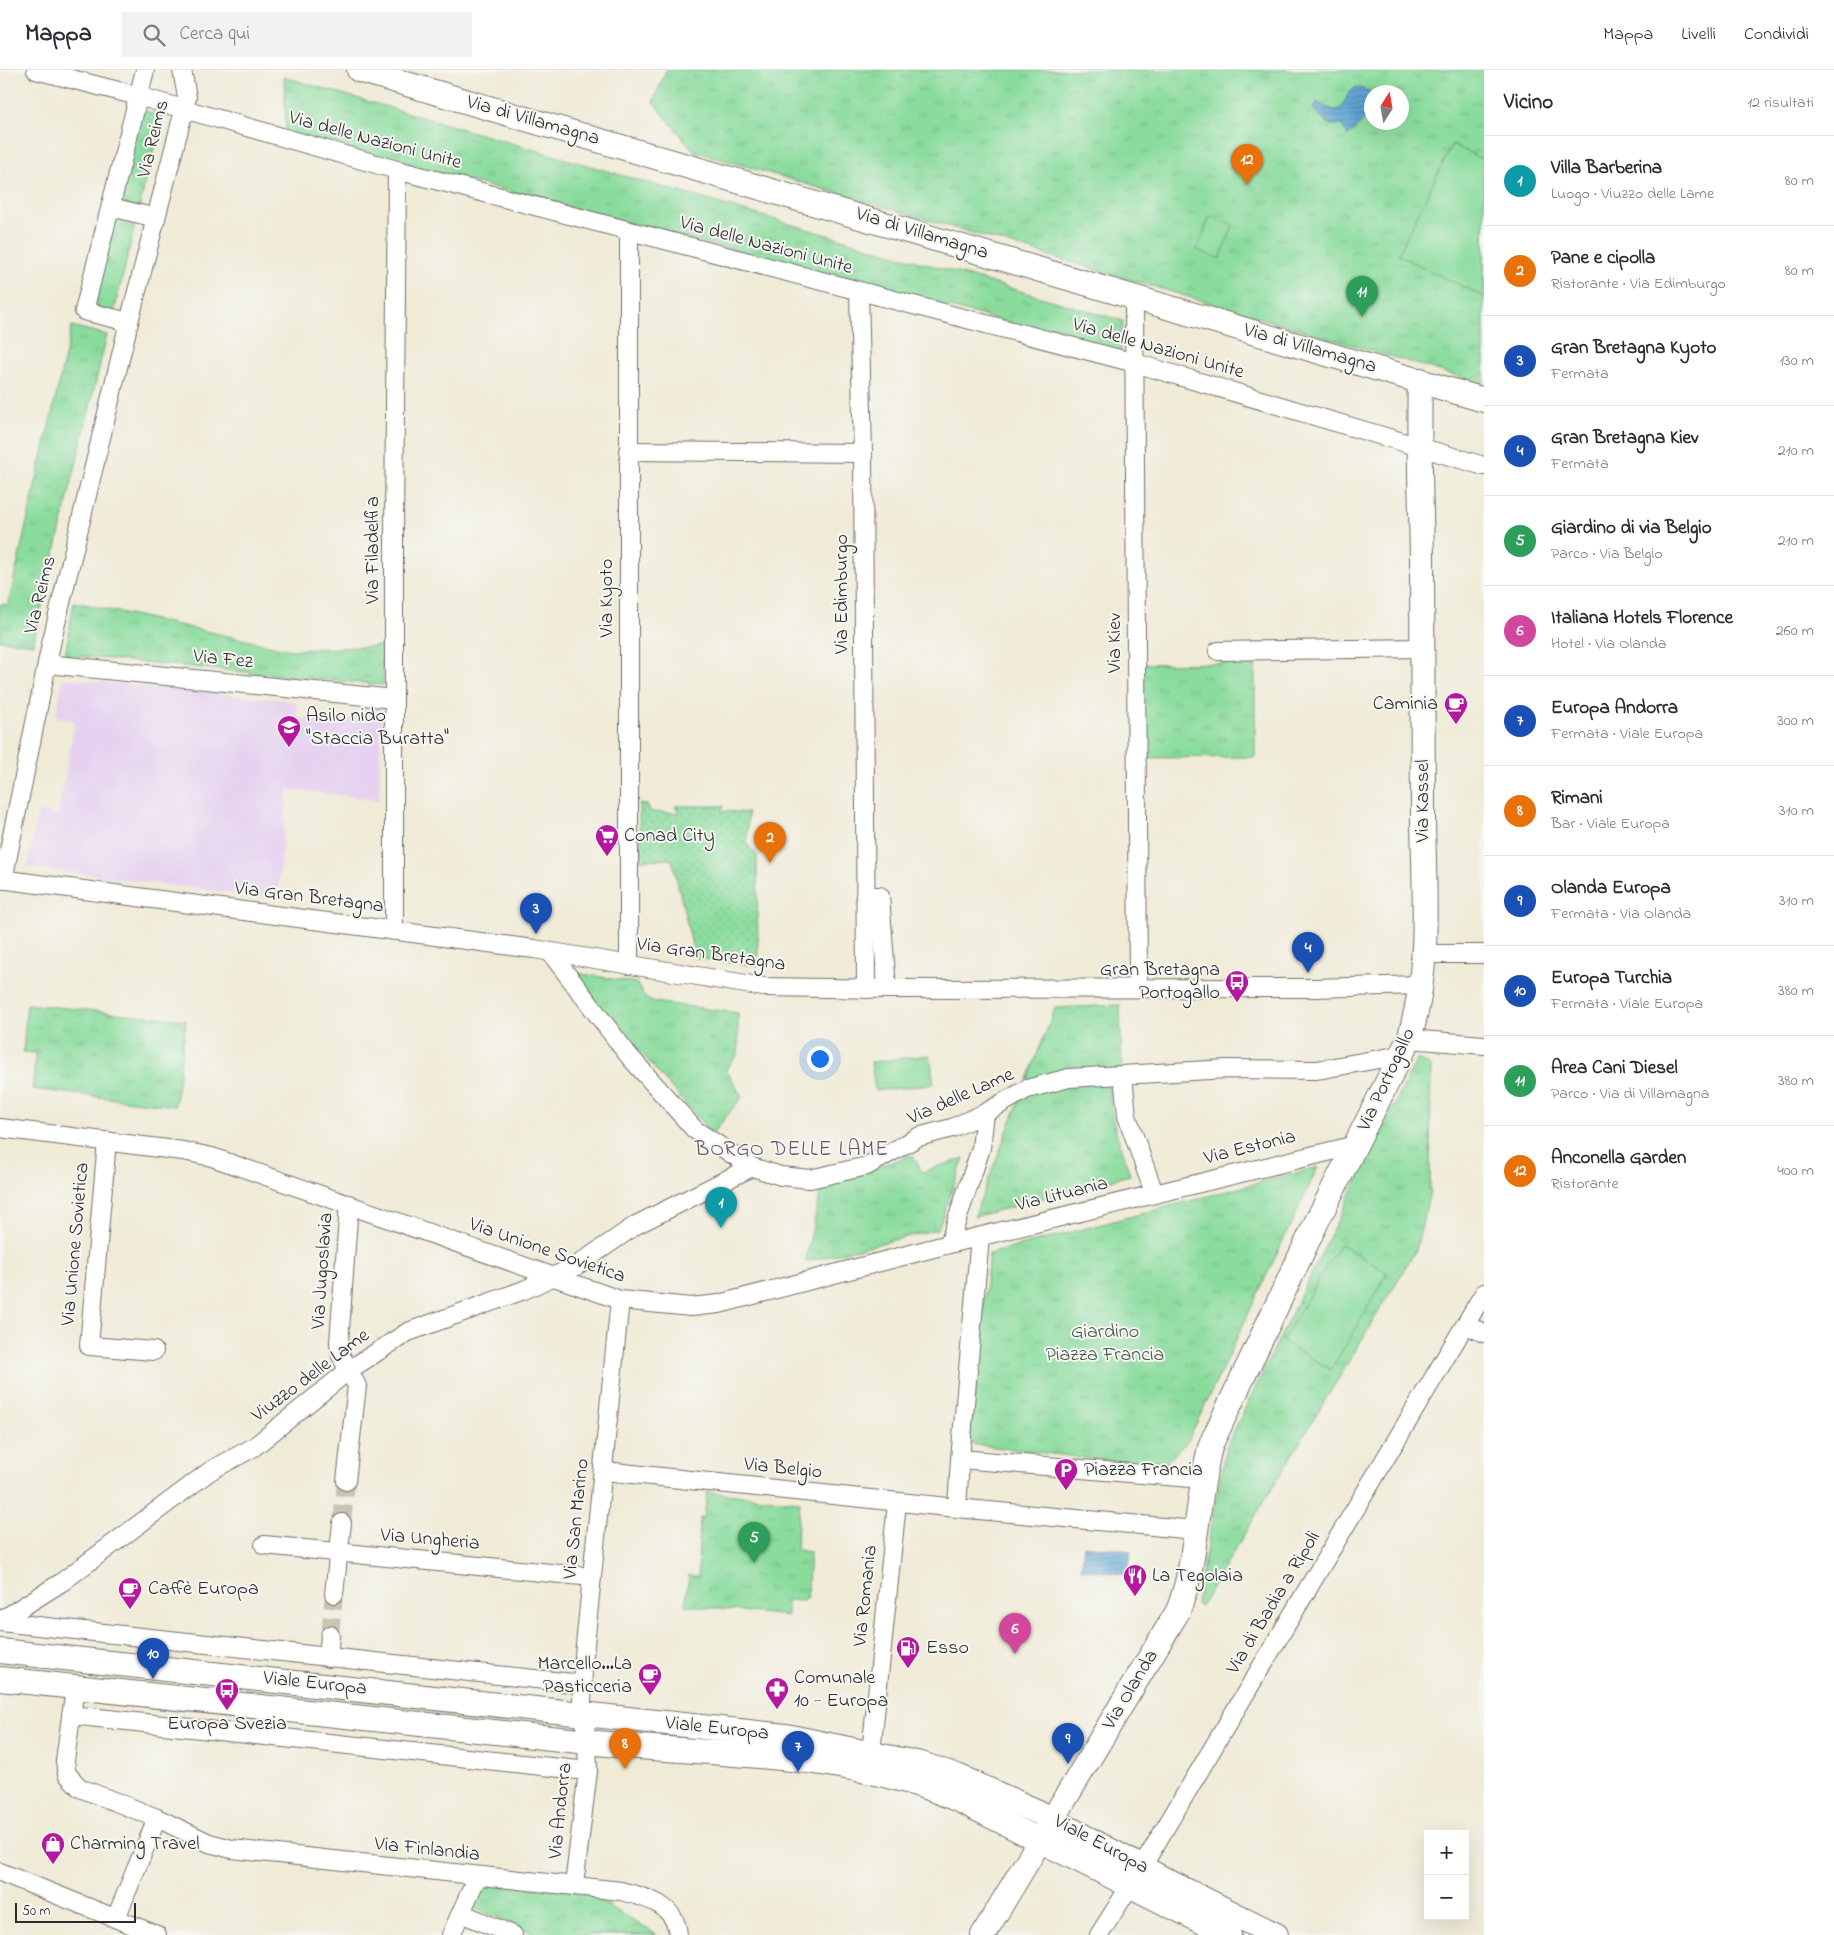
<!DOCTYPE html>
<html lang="it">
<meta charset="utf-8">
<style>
:root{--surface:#fff;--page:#f2f2f3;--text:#2b2b33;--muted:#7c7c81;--line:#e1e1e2;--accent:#ea580c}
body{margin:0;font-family:"Indie Flower",sans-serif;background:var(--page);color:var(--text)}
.controls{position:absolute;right:15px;bottom:15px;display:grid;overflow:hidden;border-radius:0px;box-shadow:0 5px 20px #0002}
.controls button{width:45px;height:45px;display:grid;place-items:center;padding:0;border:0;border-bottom:1px solid var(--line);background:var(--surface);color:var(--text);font:25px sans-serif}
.compass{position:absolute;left:1364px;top:15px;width:45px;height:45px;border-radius:50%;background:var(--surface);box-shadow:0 5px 20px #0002;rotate:11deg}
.scale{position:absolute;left:15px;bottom:12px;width:121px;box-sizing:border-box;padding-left:5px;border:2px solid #2b2b2b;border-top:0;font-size:14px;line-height:18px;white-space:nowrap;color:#2b2b2b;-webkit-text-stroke:4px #f6f6f2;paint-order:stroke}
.you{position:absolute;left:819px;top:988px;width:18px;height:18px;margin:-12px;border:4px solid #fff;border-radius:50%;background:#1a73e8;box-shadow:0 0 0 8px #1a73e833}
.badge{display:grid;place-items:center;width:32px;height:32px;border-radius:50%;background:var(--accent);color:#fff;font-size:16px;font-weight:700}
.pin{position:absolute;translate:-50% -41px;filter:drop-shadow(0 1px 2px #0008)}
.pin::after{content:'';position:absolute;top:26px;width:18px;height:15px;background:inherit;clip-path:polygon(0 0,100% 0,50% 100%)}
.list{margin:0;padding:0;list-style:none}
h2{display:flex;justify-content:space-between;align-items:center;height:65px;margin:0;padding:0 20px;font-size:21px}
h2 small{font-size:16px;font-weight:400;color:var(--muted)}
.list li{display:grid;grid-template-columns:32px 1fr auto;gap:15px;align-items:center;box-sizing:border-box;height:90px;padding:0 20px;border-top:1px solid var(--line)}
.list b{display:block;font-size:19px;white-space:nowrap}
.list p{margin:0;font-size:16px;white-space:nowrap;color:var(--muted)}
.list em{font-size:16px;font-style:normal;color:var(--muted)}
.icon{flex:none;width:28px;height:28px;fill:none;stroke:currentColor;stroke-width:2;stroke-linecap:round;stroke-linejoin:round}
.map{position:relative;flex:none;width:1484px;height:1865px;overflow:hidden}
header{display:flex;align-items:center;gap:30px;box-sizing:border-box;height:70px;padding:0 25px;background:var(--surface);border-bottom:1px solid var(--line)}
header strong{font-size:24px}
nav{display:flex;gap:28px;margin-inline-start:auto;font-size:18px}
.search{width:350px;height:45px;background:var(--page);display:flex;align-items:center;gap:12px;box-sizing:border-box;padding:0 18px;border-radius:0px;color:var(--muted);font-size:19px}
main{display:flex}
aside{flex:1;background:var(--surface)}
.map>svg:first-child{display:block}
.built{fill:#e6d2f0}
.grass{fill:url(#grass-dots);stroke:#5a8464}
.park{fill:url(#park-tufts);stroke:#5a8464;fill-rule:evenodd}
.pitch{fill:#8adc9d;stroke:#5a8464}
.water{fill:url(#water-rules);stroke:#446880}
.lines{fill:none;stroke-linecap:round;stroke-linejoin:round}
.street-tunnel{stroke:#c9c5b5;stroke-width:18;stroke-dasharray:18 9;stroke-linecap:butt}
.street-casing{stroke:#706e67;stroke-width:20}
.secondary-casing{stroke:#706e67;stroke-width:26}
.street{stroke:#fff;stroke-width:18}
.secondary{stroke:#fff;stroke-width:24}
.labels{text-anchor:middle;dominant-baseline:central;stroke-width:4;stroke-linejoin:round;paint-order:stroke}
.street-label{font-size:20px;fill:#2b2b2b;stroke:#f6f6f2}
.poi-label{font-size:20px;fill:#2b2b2b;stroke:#f6f6f2;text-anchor:start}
.park-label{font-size:20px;fill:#435748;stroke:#f6f6f2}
.neighbourhood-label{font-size:21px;letter-spacing:1px;fill:#665461;stroke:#f6f6f2}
</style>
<header>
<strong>Mappa</strong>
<div class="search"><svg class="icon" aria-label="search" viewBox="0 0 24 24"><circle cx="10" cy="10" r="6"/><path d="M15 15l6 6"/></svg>Cerca qui</div>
<nav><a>Mappa</a><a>Livelli</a><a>Condividi</a></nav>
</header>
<main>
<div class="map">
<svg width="1484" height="1865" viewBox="0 0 1484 1865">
<defs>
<pattern id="grass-dots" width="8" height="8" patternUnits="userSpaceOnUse" patternTransform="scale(1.25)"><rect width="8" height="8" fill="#8adc9d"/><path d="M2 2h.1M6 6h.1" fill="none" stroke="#77bd87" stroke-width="1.8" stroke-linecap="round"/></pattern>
<pattern id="park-tufts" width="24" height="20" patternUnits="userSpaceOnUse" patternTransform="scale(1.25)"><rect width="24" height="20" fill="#8adc9d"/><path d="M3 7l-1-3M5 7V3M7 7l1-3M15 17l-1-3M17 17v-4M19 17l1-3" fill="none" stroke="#77bd87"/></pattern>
<pattern id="water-rules" width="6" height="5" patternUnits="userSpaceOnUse" patternTransform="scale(1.25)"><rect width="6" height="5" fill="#5ea4d4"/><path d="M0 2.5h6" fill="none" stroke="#4e86ac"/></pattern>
</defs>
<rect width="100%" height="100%" fill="#f6f6f2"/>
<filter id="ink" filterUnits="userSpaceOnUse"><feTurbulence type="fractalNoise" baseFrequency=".02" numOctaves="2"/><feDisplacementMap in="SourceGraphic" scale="10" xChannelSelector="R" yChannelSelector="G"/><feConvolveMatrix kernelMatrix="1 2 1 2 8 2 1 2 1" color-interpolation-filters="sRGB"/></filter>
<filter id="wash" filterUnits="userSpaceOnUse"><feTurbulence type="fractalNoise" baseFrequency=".0096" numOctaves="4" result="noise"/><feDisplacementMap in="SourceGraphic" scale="20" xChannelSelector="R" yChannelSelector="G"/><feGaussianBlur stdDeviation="1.12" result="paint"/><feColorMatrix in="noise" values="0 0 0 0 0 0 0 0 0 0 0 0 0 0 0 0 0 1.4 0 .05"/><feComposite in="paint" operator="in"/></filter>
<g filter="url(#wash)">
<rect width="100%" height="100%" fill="#f0ebd7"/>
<path class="built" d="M63,608L296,631L298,648H363L362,637H382L379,730L288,719L277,829L27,797L38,741L58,745L75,651L56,646Z"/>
<path class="grass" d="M639,734L647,735L651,742L679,743L675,736H724L721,741L748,743L747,774L757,785L758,896L695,888L672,789L640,790Z"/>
<g class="park">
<path d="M666,0H1484V314L694,81L653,32ZM1372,22H1402V52H1372Z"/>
<path d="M284,7L1123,251L1121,282L286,63Z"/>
<path d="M138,39L162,46L139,138L116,132Z"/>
<path d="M115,144L136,150L114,242L93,237Z"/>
<path d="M72,256L107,265L33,574L0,570V534L8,535Z"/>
<path d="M74,532L291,580L382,576L383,615L65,585Z"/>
<path d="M1255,593V687L1136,688V594Z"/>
<path d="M570,902L637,913L646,929L654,932L738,943V984L726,999L742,1027L712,1064Z"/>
<path d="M27,934L186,950L175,1036L32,1019L36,983L23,982Z"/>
<path d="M1120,935L1122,1000L1110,1001C1105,1037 1119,1071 1130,1105L974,1147L1055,938Z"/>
<path d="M1417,989L1431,996L1430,1122L1416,1180L1201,1536L1196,1534L1226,1377Z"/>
<path d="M913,1085L922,1102L964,1088L938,1159L805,1192L822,1115Z"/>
<path d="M1318,1097L1188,1371L1161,1397L969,1374L989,1184Z"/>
<path d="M707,1422L800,1432L796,1477L798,1480L810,1482L807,1527L803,1531L787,1530V1546L685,1535L689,1505L698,1506L700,1448H704Z"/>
<path d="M482,1813L587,1823L657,1865H538L471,1837Z"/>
</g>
<g class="pitch">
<path d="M1452,74L1484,90V227L1398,185Z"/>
<path d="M1210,146L1233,155L1220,189L1197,180Z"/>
<path d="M930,985L934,1014L875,1021L871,992Z"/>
<path d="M1340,1174L1388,1203L1331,1300L1282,1271Z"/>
</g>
<g class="water">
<path d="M1356,17L1369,21L1371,25V43L1348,66L1342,55H1330L1313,39L1317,32C1351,52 1337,29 1356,17Z"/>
<path d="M1084,1475L1131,1481L1128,1505L1081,1499Z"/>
</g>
</g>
<g filter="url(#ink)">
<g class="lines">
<g class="street-tunnel">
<path d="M342,1453L346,1411"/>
<path d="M330,1565L334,1524"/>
</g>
<g class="street-casing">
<g id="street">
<path d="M36,0L138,26L397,100L1135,293L1484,396"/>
<path d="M111,137L156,148"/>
<path d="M859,223L863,383L866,919"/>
<path d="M1134,228L1138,918"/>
<path d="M129,252L84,241L145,0"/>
<path d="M628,381L863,383"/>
<path d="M1218,581L1423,578"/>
<path d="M47,594L394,629"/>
<path d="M0,809L534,879L764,917L887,919L1314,918L1420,915"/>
<path d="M3,810L51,574L129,252L184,40L187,27L182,0"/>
<path d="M865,826H880L887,919"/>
<path d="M394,861V462L397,100"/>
<path d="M550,882L629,986L695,1060L752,1097L781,1106L810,1109L867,1096L918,1067L952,1058L985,1043L1027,1019L1069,1008L1227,999L1317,1000L1401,985"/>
<path d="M1424,884H1484"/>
<path d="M629,895V161"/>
<path d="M1409,969L1484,975"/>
<path d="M1123,1005L1127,1046L1154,1123"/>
<path d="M0,1058L183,1081L212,1087L620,1230L691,1237L719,1234L949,1174L1356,1075"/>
<path d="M107,1071L89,1276L154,1281"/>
<path d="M949,1174L981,1078L985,1043"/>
<path d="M1466,1255L1484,1263"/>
<path d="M960,1389L980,1167"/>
<path d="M604,1401L957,1438"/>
<path d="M346,1411L357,1316L341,1286L339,1273L349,1134"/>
<path d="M1195,1460L957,1438L960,1389L1203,1409"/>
<path d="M264,1475L592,1507"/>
<path d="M334,1524L342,1453"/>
<path d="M0,1551L62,1512L210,1401L254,1377L349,1300L408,1262L524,1220L576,1196L636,1155L752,1097"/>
<path d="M0,1552L582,1614"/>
<path d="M328,1588L330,1565"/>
<path d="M75,1617L65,1691L67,1704L80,1718L157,1748L209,1773L232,1779L621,1821C645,1827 676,1834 678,1865"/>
<path d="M71,1645L588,1701"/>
<path d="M871,1683L897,1433"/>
<path d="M0,1802L157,1865"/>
<path d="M574,1815L588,1701L587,1671L582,1633L583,1595L620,1230"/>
<path d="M461,1843L513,1865"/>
<path d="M116,1848L157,1748"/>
<path d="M451,1865L477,1807"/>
<path d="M1099,1865L1142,1797L1484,1223"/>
</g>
</g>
<g class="secondary-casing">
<g id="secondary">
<path d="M359,0L1484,330"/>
<path d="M0,1581L786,1666L921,1694L957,1706L1038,1742L1175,1815L1276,1865"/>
<path d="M0,1609C202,1630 404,1653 607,1674C722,1686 854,1682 961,1731L1229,1865"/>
<path d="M983,1865L1178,1541C1198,1491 1196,1427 1211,1374L1318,1149L1409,969C1431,899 1424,821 1423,748C1423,661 1423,574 1422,488C1421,428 1418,369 1420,310"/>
</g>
</g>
<use href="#street" class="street"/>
<use href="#secondary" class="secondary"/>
</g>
</g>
<defs>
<g id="cafe-pin" transform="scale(1.25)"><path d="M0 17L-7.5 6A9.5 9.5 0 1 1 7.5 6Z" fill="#b5179e" stroke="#f6f6f2"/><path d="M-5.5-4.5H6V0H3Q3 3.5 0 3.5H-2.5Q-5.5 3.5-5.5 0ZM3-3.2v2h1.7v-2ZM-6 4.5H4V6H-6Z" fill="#fff"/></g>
<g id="school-pin" transform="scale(1.25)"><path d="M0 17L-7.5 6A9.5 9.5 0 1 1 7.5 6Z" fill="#b5179e" stroke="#f6f6f2"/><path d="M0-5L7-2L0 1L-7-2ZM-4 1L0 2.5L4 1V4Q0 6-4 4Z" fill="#fff"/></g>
<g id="supermarket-pin" transform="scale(1.25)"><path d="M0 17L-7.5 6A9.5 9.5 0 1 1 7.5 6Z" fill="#b5179e" stroke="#f6f6f2"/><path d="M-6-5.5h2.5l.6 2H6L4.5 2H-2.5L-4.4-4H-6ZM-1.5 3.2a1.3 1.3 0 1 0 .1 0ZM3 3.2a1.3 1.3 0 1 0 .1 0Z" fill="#fff"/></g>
<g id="bus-pin" transform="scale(1.25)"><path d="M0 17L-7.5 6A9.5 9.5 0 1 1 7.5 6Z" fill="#b5179e" stroke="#f6f6f2"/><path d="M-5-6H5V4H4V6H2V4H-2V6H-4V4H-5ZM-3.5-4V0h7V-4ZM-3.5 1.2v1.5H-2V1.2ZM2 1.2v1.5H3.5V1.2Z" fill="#fff"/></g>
<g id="parking-pin" transform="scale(1.25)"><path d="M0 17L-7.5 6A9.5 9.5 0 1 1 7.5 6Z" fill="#b5179e" stroke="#f6f6f2"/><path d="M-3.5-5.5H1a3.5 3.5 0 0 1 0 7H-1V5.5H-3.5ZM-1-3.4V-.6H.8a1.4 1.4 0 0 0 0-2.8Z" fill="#fff"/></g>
<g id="restaurant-pin" transform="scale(1.25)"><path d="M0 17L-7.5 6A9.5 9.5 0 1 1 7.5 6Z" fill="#b5179e" stroke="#f6f6f2"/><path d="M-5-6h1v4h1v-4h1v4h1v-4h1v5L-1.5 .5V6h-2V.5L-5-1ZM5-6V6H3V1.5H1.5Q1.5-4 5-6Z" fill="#fff"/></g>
<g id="fuel-pin" transform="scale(1.25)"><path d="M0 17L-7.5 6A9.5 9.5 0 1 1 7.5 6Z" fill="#b5179e" stroke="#f6f6f2"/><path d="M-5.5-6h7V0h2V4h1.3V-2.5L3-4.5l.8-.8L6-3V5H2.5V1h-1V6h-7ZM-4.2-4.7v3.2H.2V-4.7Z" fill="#fff"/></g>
<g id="pharmacy-pin" transform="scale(1.25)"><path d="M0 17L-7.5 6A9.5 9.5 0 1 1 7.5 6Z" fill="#b5179e" stroke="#f6f6f2"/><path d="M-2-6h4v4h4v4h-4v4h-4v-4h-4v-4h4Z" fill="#fff"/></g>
<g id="shop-pin" transform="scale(1.25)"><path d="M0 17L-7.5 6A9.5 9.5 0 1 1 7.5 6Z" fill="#b5179e" stroke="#f6f6f2"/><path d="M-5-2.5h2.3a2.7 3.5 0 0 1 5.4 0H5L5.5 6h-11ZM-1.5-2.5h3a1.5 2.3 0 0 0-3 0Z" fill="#fff"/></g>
</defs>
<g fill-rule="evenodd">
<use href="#cafe-pin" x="1456" y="634"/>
<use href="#school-pin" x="289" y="657"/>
<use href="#supermarket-pin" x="607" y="766"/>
<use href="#bus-pin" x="1237" y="912"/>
<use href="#parking-pin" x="1066" y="1400"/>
<use href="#restaurant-pin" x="1135" y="1506"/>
<use href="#cafe-pin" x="130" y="1519"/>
<use href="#fuel-pin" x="908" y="1578"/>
<use href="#cafe-pin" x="650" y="1605"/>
<use href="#pharmacy-pin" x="777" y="1619"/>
<use href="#bus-pin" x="227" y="1620"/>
<use href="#shop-pin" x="53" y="1774"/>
</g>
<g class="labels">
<g class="street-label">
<text transform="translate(533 51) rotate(16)">Via di Villamagna</text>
<text transform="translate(154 69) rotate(-76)">Via Reims</text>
<text transform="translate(375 71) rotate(15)">Via delle Nazioni Unite</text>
<text transform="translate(922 164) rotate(17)">Via di Villamagna</text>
<text transform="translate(766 176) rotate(15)">Via delle Nazioni Unite</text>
<text transform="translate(1158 279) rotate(16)">Via delle Nazioni Unite</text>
<text transform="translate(1310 279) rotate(16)">Via di Villamagna</text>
<text transform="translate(373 480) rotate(-90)">Via Filadelfia</text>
<text transform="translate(842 524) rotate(-90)">Via Edimburgo</text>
<text transform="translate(41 525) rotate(-76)">Via Reims</text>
<text transform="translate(607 528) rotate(-90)">Via Kyoto</text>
<text transform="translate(1115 573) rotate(-90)">Via Kiev</text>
<text transform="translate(223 590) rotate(6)">Via Fez</text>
<text transform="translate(1423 731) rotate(-90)">Via Kassel</text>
<text transform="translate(309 828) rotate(7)">Via Gran Bretagna</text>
<text transform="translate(711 885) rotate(8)">Via Gran Bretagna</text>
<text transform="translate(1387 1010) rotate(-65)">Via Portogallo</text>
<text transform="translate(961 1027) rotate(-24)">Via delle Lame</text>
<text transform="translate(1250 1078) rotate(-14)">Via Estonia</text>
<text transform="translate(1062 1125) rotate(-14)">Via Lituania</text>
<text transform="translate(76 1174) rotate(-85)">Via Unione Sovietica</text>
<text transform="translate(547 1181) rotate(19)">Via Unione Sovietica</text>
<text transform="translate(323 1201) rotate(-86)">Via Jugoslavia</text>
<text transform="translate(311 1306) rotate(-37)">Viuzzo delle Lame</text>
<text transform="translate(783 1399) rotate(6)">Via Belgio</text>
<text transform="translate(577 1449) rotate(-84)">Via San Marino</text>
<text transform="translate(430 1470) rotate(5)">Via Ungheria</text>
<text transform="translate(866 1526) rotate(-84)">Via Romania</text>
<text transform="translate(1274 1533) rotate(-59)">Via di Badia a Ripoli</text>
<text transform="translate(315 1614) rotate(6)">Viale Europa</text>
<text transform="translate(1131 1620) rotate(-59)">Via Olanda</text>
<text transform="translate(717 1659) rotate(6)">Viale Europa</text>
<text transform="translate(561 1741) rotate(-84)">Via Andorra</text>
<text transform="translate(1101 1775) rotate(28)">Viale Europa</text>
<text transform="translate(427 1780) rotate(6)">Via Finlandia</text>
</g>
<g class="poi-label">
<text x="1438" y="634" text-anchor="end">Caminia</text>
<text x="306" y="646">Asilo nido<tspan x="306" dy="23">"Staccia Buratta"</tspan></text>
<text x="624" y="766">Conad City</text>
<text x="1220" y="900" text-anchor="end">Gran Bretagna<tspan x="1220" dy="23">Portogallo</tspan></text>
<text x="1084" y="1400">Piazza Francia</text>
<text x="1152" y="1506">La Tegolaia</text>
<text x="148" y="1519">Caffè Europa</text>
<text x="926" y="1578">Esso</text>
<text x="632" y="1594" text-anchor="end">Marcello...La<tspan x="632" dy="23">Pasticceria</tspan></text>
<text x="794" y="1608">Comunale<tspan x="794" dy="23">10 - Europa</tspan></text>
<text x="227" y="1654" text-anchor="middle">Europa Svezia</text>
<text x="70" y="1774">Charming Travel</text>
</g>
<g class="park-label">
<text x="1105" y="1262">Giardino<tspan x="1105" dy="23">Piazza Francia</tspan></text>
</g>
<g class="neighbourhood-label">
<text x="792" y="1080">BORGO DELLE LAME</text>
</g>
</g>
</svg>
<div class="controls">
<button>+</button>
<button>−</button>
</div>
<svg class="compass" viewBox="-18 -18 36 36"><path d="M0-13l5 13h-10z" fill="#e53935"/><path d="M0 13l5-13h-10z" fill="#7c7c81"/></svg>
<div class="scale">50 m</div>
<div class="you"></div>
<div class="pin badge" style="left:721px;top:1158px;background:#0f9aa8">1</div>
<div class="pin badge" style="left:770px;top:793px;background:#e8710a">2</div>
<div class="pin badge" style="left:536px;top:864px;background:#1a4fb4">3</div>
<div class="pin badge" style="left:1308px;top:903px;background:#1a4fb4">4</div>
<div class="pin badge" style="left:754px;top:1493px;background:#2e9e5b">5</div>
<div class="pin badge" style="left:1015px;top:1584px;background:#d1479c">6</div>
<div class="pin badge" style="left:798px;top:1702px;background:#1a4fb4">7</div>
<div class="pin badge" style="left:625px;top:1699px;background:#e8710a">8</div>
<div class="pin badge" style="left:1068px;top:1694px;background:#1a4fb4">9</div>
<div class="pin badge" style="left:153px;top:1609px;background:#1a4fb4">10</div>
<div class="pin badge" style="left:1362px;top:247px;background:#2e9e5b">11</div>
<div class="pin badge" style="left:1247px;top:115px;background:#e8710a">12</div>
</div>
<aside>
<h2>Vicino<small>12 risultati</small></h2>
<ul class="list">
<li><span class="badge" style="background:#0f9aa8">1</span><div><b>Villa Barberina</b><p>Luogo · Viuzzo delle Lame</p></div><em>80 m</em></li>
<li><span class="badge" style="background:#e8710a">2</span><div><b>Pane e cipolla</b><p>Ristorante · Via Edimburgo</p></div><em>80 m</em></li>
<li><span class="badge" style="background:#1a4fb4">3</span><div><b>Gran Bretagna Kyoto</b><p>Fermata</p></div><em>130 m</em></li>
<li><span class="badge" style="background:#1a4fb4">4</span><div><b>Gran Bretagna Kiev</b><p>Fermata</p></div><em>210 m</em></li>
<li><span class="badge" style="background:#2e9e5b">5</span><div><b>Giardino di via Belgio</b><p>Parco · Via Belgio</p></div><em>210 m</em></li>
<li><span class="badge" style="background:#d1479c">6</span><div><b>Italiana Hotels Florence</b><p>Hotel · Via Olanda</p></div><em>260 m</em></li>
<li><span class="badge" style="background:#1a4fb4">7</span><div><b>Europa Andorra</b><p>Fermata · Viale Europa</p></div><em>300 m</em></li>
<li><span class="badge" style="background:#e8710a">8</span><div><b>Rimani</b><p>Bar · Viale Europa</p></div><em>310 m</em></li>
<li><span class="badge" style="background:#1a4fb4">9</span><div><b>Olanda Europa</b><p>Fermata · Via Olanda</p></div><em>310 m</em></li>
<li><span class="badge" style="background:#1a4fb4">10</span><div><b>Europa Turchia</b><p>Fermata · Viale Europa</p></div><em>380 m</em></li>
<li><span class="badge" style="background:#2e9e5b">11</span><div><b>Area Cani Diesel</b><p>Parco · Via di Villamagna</p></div><em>380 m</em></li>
<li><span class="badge" style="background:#e8710a">12</span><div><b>Anconella Garden</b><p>Ristorante</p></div><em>400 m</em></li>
</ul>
</aside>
</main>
